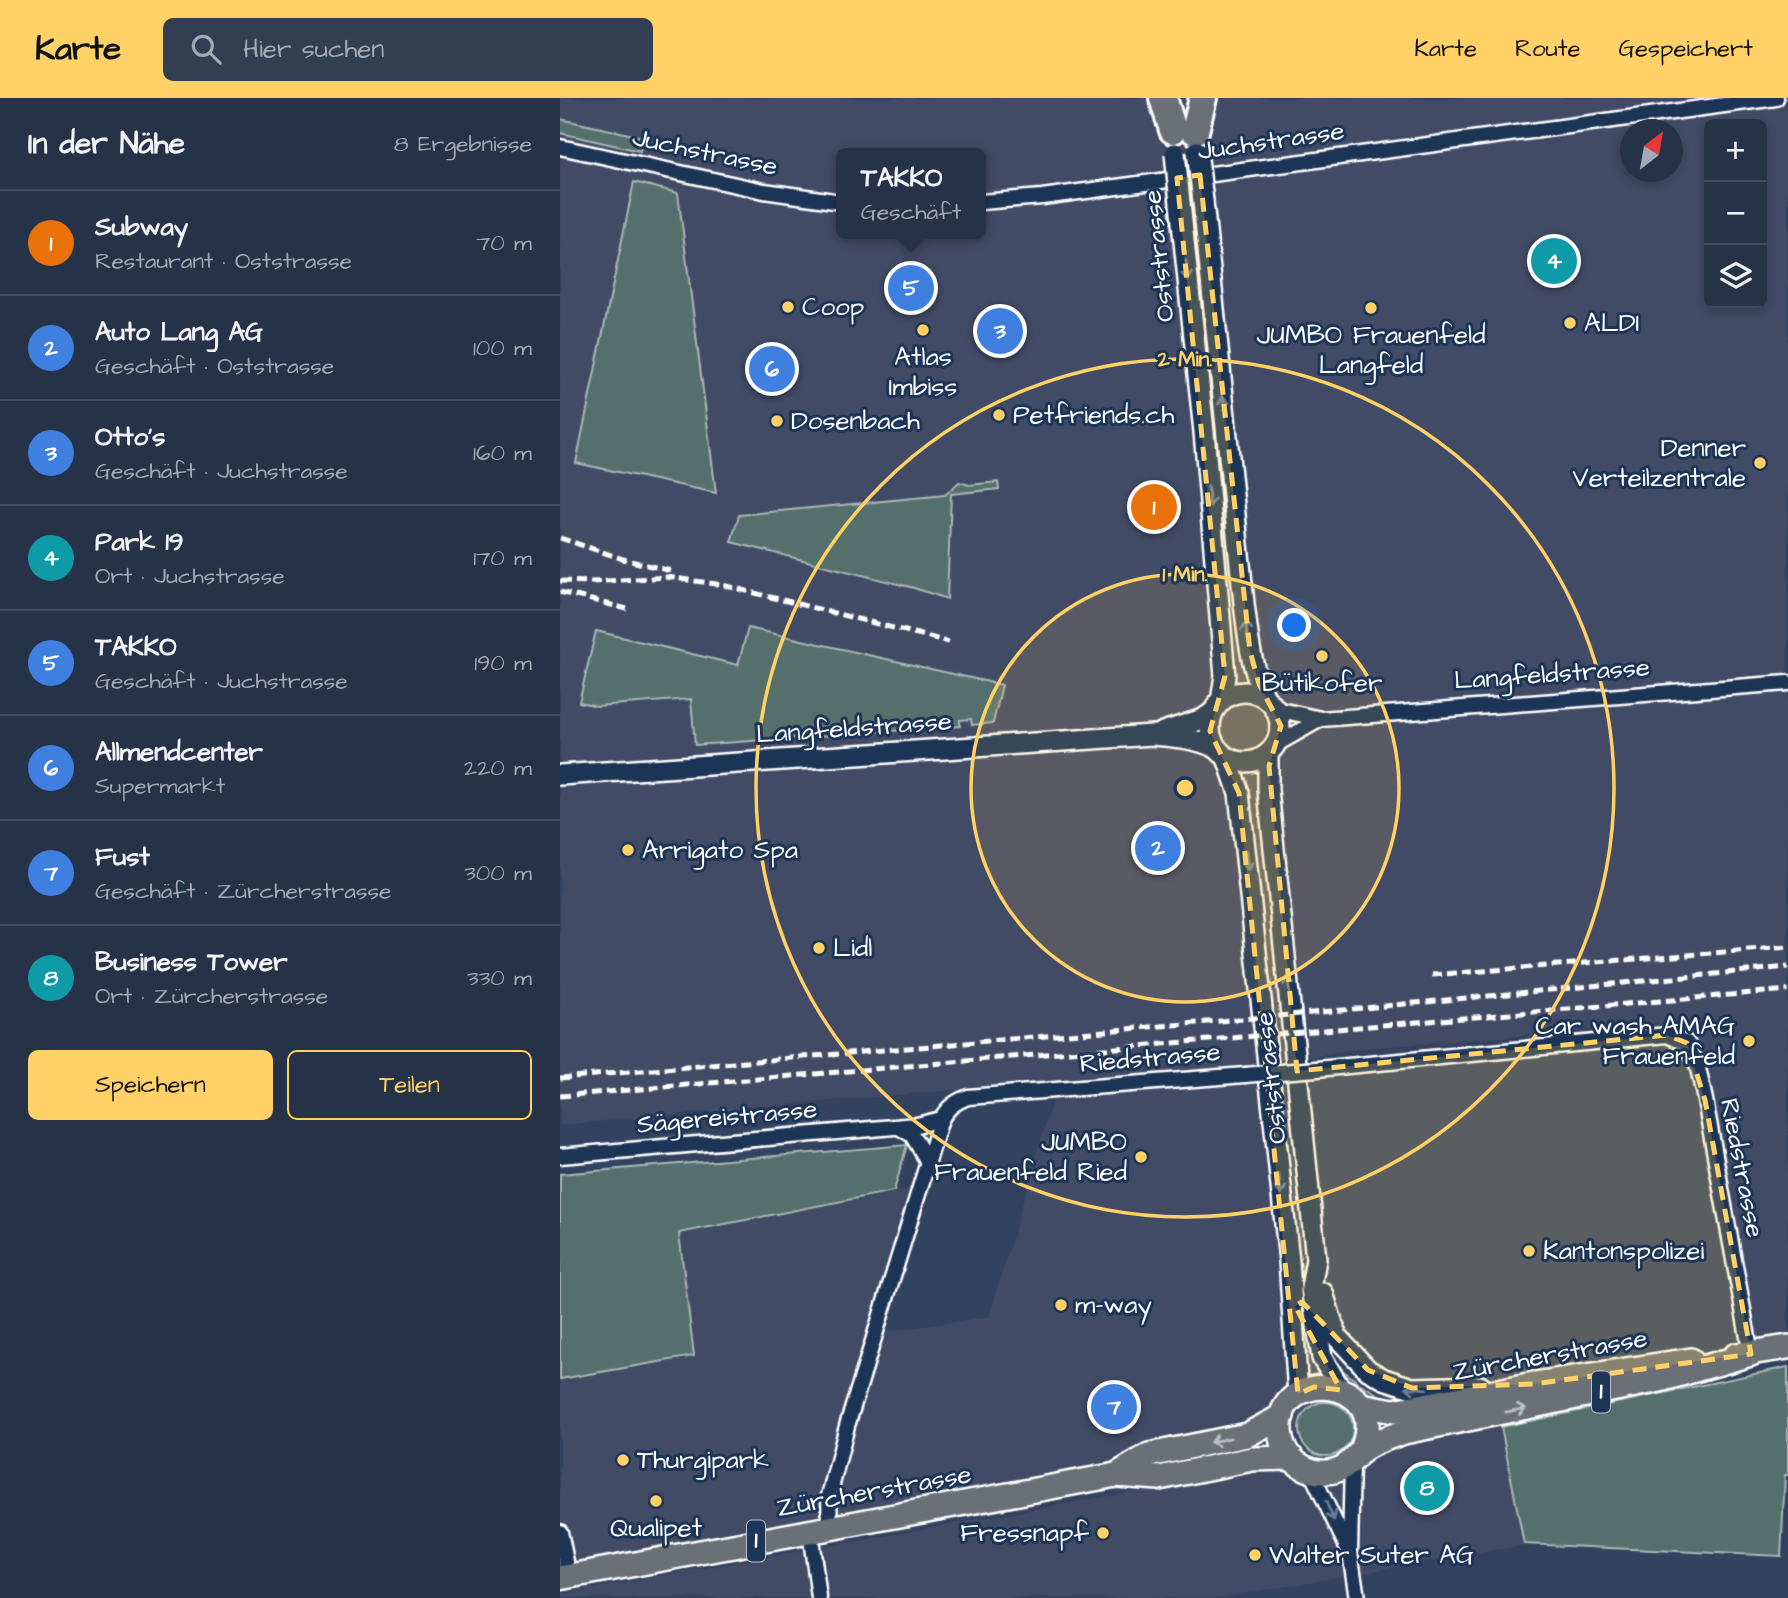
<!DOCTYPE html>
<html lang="de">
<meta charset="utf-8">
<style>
:root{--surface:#263247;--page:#323e52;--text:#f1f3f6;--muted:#a4aab4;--line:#424d60;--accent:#ffd166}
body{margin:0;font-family:"Architects Daughter",sans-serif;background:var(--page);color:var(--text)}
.controls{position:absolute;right:21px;top:21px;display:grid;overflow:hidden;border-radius:10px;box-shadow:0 4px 10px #0003}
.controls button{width:63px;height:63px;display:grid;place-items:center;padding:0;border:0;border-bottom:2px solid var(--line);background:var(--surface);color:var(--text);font:35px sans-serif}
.compass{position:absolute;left:1060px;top:21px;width:63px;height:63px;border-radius:50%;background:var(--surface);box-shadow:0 4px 10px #0003;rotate:31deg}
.you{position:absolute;left:735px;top:528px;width:24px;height:24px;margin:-18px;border:5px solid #fff;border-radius:50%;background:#1a73e8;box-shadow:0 0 0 10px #1a73e833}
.badge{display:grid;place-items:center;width:46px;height:46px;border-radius:50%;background:var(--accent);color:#fff;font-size:23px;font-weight:700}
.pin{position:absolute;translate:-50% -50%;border:4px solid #fff;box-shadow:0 2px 7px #0006}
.popup{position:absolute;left:276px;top:50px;width:150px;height:91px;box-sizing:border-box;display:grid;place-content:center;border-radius:10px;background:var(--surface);filter:drop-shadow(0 2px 5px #0005);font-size:23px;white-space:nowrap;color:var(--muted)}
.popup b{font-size:26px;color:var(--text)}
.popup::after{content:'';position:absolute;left:50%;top:100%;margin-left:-14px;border:14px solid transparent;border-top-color:var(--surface)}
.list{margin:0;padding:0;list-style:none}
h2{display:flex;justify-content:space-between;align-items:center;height:91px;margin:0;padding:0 28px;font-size:30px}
h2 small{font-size:23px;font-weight:400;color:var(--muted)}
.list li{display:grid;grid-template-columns:46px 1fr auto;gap:21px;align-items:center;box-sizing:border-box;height:105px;padding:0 28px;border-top:2px solid var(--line)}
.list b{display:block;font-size:26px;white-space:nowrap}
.list p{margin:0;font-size:23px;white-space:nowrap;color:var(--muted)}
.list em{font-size:23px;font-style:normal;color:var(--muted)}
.actions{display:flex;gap:14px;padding:21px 28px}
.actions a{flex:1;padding:16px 0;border:2px solid var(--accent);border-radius:10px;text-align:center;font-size:24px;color:var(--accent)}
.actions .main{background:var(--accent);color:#111}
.icon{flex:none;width:38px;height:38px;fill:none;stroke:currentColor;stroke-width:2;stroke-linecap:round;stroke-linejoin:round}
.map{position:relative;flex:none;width:1228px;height:1500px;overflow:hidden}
header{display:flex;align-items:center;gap:42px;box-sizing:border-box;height:98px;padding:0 35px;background:var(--accent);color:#111}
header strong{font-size:33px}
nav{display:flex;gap:38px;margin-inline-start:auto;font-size:24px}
.search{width:490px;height:63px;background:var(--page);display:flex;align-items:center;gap:18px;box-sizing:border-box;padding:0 24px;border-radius:10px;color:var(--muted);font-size:26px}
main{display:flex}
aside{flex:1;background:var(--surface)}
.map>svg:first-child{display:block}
.built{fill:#424b65;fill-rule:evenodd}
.green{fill:#546f6c;stroke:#aab7b6;stroke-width:2}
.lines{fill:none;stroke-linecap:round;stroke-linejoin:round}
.street-casing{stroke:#fff;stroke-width:19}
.secondary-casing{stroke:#fff;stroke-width:24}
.primary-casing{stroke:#fff;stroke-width:28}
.highway-casing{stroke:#fff;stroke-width:32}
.street{stroke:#1d3557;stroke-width:14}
.secondary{stroke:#1d3557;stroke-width:19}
.primary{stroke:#6b6f75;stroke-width:23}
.highway{stroke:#6b6f75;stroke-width:26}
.rail{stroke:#fff;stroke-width:5;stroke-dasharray:10 5;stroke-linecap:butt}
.street-bridge-casing{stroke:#fff;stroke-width:19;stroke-linecap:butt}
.secondary-bridge-casing{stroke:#fff;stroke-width:24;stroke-linecap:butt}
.street-bridge{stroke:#1d3557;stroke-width:14}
.secondary-bridge{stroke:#1d3557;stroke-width:19}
.oneway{stroke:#6c7c92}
.oneway2{stroke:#bcbec1}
.marked{fill:#ffd166;fill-opacity:0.2;stroke:#ffd166;stroke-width:5;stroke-dasharray:14 9;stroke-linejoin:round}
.ring{fill:none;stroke:#ffd166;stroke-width:3.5}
.poi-dot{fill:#ffd166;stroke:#1d3557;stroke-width:2.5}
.labels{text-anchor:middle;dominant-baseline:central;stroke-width:6;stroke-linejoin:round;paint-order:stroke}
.shield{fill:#1d3557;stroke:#bbc2cd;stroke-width:2}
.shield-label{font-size:24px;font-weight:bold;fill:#fff}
.street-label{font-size:26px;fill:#fff;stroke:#1d3557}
.poi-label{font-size:26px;fill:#fff;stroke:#1d3557;text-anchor:start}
.centre{fill:#ffd166;stroke:#1d3557;stroke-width:3.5}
.ring-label{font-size:21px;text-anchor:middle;font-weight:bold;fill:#ffd166;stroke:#1d3557;stroke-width:6;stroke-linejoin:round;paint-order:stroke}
</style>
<header>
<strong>Karte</strong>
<div class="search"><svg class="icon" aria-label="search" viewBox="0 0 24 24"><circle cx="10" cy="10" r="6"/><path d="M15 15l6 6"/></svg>Hier suchen</div>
<nav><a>Karte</a><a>Route</a><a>Gespeichert</a></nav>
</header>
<main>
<aside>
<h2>In der Nähe<small>8 Ergebnisse</small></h2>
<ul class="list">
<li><span class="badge" style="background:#e8710a">1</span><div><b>Subway</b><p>Restaurant · Oststrasse</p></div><em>70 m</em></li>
<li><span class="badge" style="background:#3f7fe0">2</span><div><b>Auto Lang AG</b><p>Geschäft · Oststrasse</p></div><em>100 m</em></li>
<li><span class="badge" style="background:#3f7fe0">3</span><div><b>Otto's</b><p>Geschäft · Juchstrasse</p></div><em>160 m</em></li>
<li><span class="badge" style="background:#0f9aa8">4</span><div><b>Park 19</b><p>Ort · Juchstrasse</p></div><em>170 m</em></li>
<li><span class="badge" style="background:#3f7fe0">5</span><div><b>TAKKO</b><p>Geschäft · Juchstrasse</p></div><em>190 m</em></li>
<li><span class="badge" style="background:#3f7fe0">6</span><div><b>Allmendcenter</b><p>Supermarkt</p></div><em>220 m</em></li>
<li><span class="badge" style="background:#3f7fe0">7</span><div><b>Fust</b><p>Geschäft · Zürcherstrasse</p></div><em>300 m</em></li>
<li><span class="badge" style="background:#0f9aa8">8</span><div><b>Business Tower</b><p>Ort · Zürcherstrasse</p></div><em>330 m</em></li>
</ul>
<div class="actions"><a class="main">Speichern</a><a>Teilen</a></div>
</aside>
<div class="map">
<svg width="1228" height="1500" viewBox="0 0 1228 1500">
<rect width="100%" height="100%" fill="#33425f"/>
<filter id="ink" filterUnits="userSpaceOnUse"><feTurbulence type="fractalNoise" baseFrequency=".0143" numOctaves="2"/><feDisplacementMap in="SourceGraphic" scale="14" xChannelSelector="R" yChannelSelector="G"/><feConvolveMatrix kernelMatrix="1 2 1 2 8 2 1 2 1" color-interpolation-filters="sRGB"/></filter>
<g filter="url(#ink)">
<g class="built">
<path d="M0,0H1228V1249L1191,1256L1145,1002L1117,939L1115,925L797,951L762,958L720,962L765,1331L0,1478V1281L133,1258L120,1135L348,1092L308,1236L429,1219L498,983L0,1027ZM1149,26H1202V205H1149ZM1070,32H1112V74H1070ZM281,55H421V136H281Z"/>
<path d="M940,1328L964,1447L657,1500H0V1496Z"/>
</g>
<g class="green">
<path d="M0,21L83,39L80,53L0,35Z"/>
<path d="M74,84L118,95L156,395L16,365Z"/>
<path d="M399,384L409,387L438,384L439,391L391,396L387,501L354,490L171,444L179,417L385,397Z"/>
<path d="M188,530L442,587L433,625L412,627L411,621L400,622V628L135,647L131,601L37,608L19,604L36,533L178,567Z"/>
<path d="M347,1047L334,1093L119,1135L134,1258L0,1281V1076Z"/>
<path d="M743,1192L753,1255L743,1256L740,1206Z"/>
<path d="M772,1264L799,1285L826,1301C798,1297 788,1285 772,1264Z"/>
<path d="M1228,1269V1377H1225L1221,1458L964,1446L941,1329Z"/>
<circle cx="766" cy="1331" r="27"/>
</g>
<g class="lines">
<g class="street-casing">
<g id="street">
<path d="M0,49L204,93L281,104"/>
<path d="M421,104L482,99L1216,0"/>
<path d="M716,611L761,621L1228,585"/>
<path d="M717,646L761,621"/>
<path d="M757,971L1107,937L1127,945L1138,970L1145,1002L1191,1256"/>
<path d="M339,1029L352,1037L368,1064"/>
<path d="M0,1058L357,1027L381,1021"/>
<path d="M792,1364L790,1454L797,1500"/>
<path d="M750,1372L787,1449"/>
<path d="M270,1430L269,1398L287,1328L381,1021C388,1009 395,1004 408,999L685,977"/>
<path d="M250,1433L259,1500"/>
<path d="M0,1434L9,1478"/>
</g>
</g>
<g class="secondary-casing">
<g id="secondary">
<path d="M643,103L684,505C688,538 691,570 705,600"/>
<path d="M620,105L644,334L665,578L661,603"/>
<circle cx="685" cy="629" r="35"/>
<path d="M603,634L643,621L653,614"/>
<path d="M708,657V692L756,1161L751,1190L762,1260L781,1292"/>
<path d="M667,660L679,695L729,1163L738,1296"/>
<path d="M0,677L592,637C614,639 636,640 656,650"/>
<path d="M763,1195L777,1239L808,1272L824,1281L852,1290L920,1288"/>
</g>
</g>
<g class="primary-casing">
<g id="primary">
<path d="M1176,1257L1228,1249"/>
<path d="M800,1307L834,1313L974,1286L1131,1262"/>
<path d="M801,1354C836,1275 707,1266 721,1340C726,1366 755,1381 780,1371C789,1367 794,1361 800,1354C811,1344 831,1339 844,1334L1100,1282L1191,1256"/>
<path d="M556,1377L589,1357L687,1337L722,1318"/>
<path d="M0,1480L556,1377L599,1380L692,1361L732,1360"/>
</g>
</g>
<g class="highway-casing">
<g id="highway">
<path d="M603,0L613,32"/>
<path d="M635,33L643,0"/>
</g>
</g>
<use href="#street" class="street"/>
<use href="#secondary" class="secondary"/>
<use href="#primary" class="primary"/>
<use href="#highway" class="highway"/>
<g class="rail">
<path d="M0,440L63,461L115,474"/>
<path d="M0,483L31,484L107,479L163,487L389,544"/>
<path d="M0,494L67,511"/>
<path d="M872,877L1228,849"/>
<path d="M0,980L752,915L1228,869"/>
<path d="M0,998L1228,892"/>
</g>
<g class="street-bridge-casing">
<path id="street-bridge" d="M685,977L757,971"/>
</g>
<g class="secondary-bridge-casing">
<g id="secondary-bridge">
<path d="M637,53L643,103"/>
<path d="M615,55L620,105"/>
</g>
</g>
<use href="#street-bridge" class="street-bridge"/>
<use href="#secondary-bridge" class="secondary-bridge"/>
</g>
<defs><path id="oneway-shaft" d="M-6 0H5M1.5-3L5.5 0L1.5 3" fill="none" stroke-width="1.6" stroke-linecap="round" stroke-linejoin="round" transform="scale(1.75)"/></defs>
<g class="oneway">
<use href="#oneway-shaft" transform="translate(627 173) rotate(84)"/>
<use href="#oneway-shaft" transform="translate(664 308) rotate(-96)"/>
<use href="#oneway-shaft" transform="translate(649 399) rotate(85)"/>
<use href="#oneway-shaft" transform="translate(687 534) rotate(-97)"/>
<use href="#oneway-shaft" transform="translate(687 763) rotate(84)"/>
<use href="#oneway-shaft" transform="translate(729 889) rotate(-96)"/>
<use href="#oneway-shaft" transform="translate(720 1087) rotate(84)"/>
<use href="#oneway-shaft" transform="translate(856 1290) rotate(-175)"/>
<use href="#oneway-shaft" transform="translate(770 1413) rotate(66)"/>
</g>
<g class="oneway2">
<use href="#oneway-shaft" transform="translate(956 1312) rotate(-11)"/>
<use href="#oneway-shaft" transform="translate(660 1342) rotate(168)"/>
</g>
</g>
<path class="marked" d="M640,77L690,553L699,586L721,628L709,668L737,973L1107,937L1127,945L1145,1002L1191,1256L974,1286L852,1290L808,1272L742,1204L735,1208L781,1292L754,1289L738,1296L679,695L650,633L665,578L617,80Z"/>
<circle cx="625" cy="690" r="214" fill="#ffd166" fill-opacity=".12"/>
<g class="ring">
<circle cx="625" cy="690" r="214"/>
<circle cx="625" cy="690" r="429"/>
</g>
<g class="poi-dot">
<circle cx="228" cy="209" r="7"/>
<circle cx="811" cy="210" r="7"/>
<circle cx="1010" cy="225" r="7"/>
<circle cx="363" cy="232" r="7"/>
<circle cx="439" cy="317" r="7"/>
<circle cx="217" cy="323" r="7"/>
<circle cx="1200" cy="365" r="7"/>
<circle cx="762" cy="558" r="7"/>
<circle cx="68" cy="752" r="7"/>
<circle cx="259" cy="850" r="7"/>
<circle cx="1189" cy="943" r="7"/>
<circle cx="581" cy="1059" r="7"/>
<circle cx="969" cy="1153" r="7"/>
<circle cx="501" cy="1207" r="7"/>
<circle cx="63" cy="1362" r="7"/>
<circle cx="96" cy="1403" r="7"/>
<circle cx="543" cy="1435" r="7"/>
<circle cx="695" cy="1457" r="7"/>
</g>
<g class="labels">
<g class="shield">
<rect x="1032" y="1273.5" width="18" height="41" rx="5"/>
<rect x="187" y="1422.5" width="18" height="41" rx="5"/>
</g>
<g class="shield-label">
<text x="1041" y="1294">1</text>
<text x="196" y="1443">1</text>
</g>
<g class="street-label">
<text transform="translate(711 43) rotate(-8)">Juchstrasse</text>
<text transform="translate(145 54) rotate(12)">Juchstrasse</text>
<text transform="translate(599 158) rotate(-96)">Oststrasse</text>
<text transform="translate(992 576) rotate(-4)">Langfeldstrasse</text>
<text transform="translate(294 630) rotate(-4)">Langfeldstrasse</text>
<text transform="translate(590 960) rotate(-5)">Riedstrasse</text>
<text transform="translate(711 980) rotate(-96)">Oststrasse</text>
<text transform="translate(167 1019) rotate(-5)">Sägereistrasse</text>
<text transform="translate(1182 1070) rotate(79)">Riedstrasse</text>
<text transform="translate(990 1257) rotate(-10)">Zürcherstrasse</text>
<text transform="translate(314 1393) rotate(-10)">Zürcherstrasse</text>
</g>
<g class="poi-label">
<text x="242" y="209">Coop</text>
<text x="1024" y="225">ALDI</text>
<text x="811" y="237" text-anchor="middle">JUMBO Frauenfeld<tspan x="811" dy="30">Langfeld</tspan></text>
<text x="363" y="259" text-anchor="middle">Atlas<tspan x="363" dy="30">Imbiss</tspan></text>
<text x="453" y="317">Petfriends.ch</text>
<text x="231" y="323">Dosenbach</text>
<text x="1186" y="350" text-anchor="end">Denner<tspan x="1186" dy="30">Verteilzentrale</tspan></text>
<text x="762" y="585" text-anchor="middle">Bütikofer</text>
<text x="82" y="752">Arrigato Spa</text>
<text x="273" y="850">Lidl</text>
<text x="1175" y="928" text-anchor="end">Car wash AMAG<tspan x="1175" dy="30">Frauenfeld</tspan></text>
<text x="567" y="1044" text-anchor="end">JUMBO<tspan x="567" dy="30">Frauenfeld Ried</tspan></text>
<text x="983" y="1153">Kantonspolizei</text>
<text x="515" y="1207">m-way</text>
<text x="77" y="1362">Thurgipark</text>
<text x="96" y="1430" text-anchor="middle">Qualipet</text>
<text x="529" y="1435" text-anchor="end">Fressnapf</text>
<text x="709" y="1457">Walter Suter AG</text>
</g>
</g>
<circle cx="625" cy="690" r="10" class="centre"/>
<g class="ring-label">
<text x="625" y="268">2 Min.</text>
<text x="625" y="483">1 Min.</text>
</g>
</svg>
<div class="controls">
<button>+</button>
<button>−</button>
<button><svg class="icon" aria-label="layers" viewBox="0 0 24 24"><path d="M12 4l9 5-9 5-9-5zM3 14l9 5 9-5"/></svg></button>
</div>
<svg class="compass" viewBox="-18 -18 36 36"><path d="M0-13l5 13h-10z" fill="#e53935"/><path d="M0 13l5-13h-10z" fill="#a4aab4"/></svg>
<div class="you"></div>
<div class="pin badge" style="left:594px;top:409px;background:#e8710a">1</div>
<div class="pin badge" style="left:598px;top:750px;background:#3f7fe0">2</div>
<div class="pin badge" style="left:440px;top:233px;background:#3f7fe0">3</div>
<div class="pin badge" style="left:994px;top:163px;background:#0f9aa8">4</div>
<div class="pin badge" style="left:351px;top:190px;background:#3f7fe0">5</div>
<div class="popup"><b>TAKKO</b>Geschäft</div>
<div class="pin badge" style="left:212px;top:271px;background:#3f7fe0">6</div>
<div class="pin badge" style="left:554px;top:1309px;background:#3f7fe0">7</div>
<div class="pin badge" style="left:867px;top:1390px;background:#0f9aa8">8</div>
</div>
</main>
